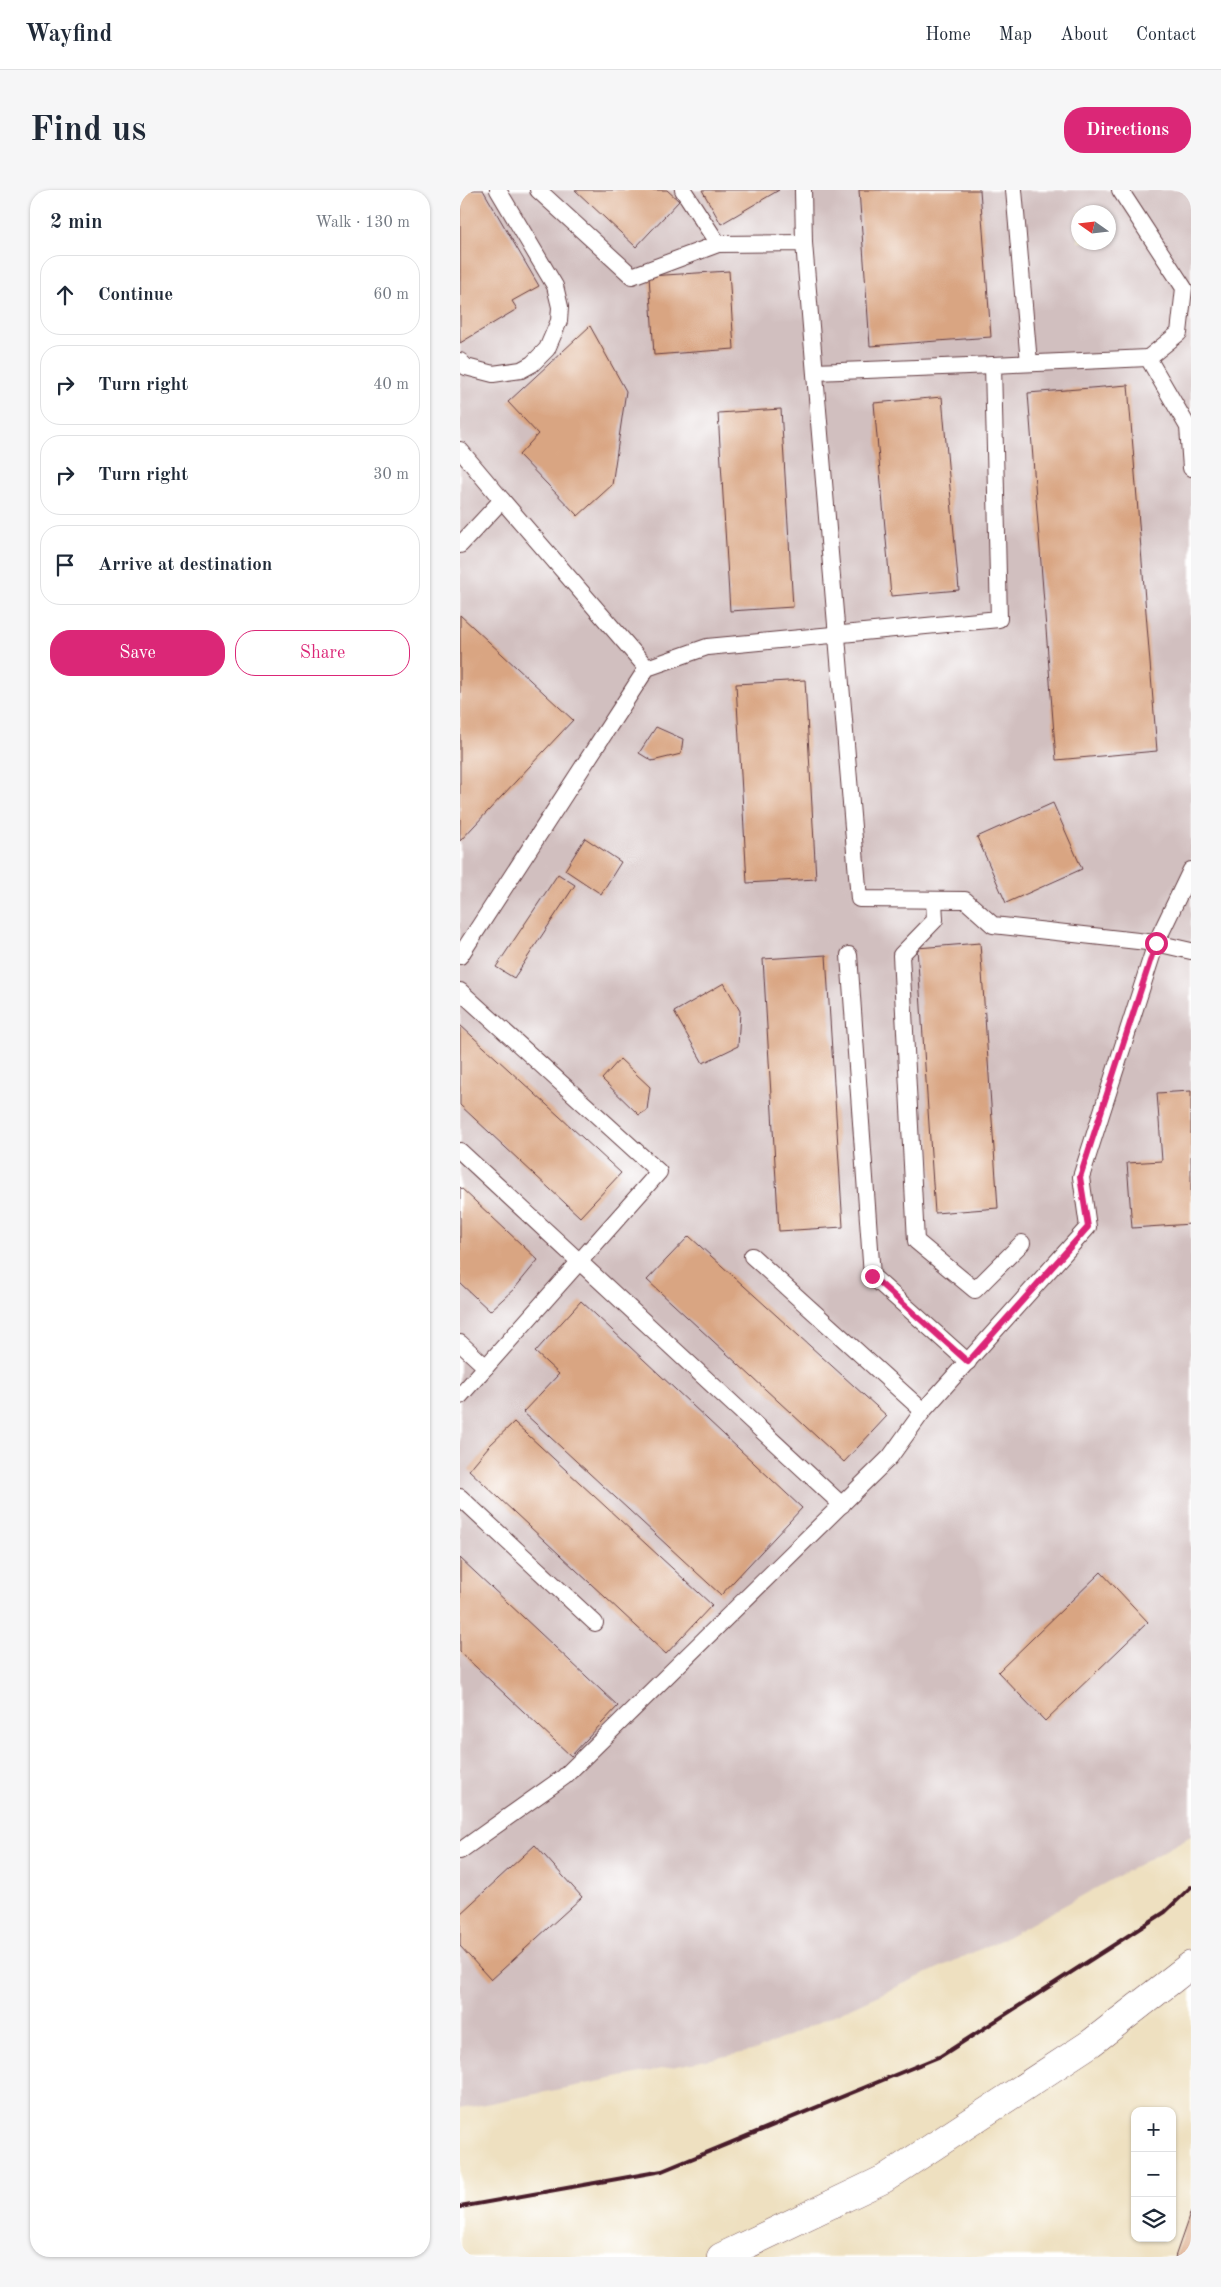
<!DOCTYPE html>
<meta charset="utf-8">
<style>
:root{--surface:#fff;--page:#f6f6f7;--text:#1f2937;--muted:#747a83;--line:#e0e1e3;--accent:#db2777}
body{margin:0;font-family:"Old Standard TT",serif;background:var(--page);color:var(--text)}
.controls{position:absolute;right:15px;bottom:15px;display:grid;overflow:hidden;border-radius:10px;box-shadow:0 1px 4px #0004}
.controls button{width:45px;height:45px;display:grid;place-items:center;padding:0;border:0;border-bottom:1px solid var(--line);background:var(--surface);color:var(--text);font:25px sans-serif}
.compass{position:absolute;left:611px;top:15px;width:45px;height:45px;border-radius:50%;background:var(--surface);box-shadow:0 1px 4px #0004;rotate:284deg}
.stop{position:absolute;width:15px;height:15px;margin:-11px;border:4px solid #db2777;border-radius:50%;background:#fff}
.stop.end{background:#db2777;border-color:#fff;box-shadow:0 1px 5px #0008}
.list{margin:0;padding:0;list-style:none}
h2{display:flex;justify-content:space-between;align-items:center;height:65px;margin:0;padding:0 20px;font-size:21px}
h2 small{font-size:16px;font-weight:400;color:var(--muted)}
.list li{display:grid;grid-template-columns:32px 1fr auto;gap:15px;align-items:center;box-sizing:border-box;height:80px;margin:0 10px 10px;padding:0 10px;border:1px solid var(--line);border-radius:20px}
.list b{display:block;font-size:19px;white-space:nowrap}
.list em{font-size:16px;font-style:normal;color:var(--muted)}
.actions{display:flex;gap:10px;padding:15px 20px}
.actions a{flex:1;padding:11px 0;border:1px solid var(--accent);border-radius:20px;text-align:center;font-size:18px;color:var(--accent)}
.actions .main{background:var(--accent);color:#fff}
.icon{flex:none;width:28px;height:28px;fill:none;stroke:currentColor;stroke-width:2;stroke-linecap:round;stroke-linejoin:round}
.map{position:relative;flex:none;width:731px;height:2067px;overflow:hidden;border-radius:20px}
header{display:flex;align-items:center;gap:30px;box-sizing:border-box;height:70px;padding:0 25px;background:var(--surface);border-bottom:1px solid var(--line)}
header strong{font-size:24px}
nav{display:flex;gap:28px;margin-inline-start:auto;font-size:18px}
.intro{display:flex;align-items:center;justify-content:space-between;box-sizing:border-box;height:120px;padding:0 30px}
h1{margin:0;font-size:35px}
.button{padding:12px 22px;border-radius:20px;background:var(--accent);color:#fff;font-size:18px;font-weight:700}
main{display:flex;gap:30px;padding:0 30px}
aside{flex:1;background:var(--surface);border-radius:20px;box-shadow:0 1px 4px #0004}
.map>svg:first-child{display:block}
.industrial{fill:#d1bfbf;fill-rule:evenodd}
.building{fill:#d9a582}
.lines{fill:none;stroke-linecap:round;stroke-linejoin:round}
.service-casing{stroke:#633c41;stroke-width:18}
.minor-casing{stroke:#633c41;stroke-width:29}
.service{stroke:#fff;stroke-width:16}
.minor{stroke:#fff;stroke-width:28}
.rail{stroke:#4a1f2b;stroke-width:4}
.route{stroke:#db2777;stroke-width:6}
</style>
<header>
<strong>Wayfind</strong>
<nav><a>Home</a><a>Map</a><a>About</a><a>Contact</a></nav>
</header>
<div class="intro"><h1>Find us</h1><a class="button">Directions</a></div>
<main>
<aside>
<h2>2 min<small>Walk · 130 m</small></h2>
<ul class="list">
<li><svg class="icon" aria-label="ahead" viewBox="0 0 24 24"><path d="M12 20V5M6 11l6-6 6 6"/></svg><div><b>Continue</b></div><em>60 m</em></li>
<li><svg class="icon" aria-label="right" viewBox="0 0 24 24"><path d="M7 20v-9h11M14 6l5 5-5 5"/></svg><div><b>Turn right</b></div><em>40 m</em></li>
<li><svg class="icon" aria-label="right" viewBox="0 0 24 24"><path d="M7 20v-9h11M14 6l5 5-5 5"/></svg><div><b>Turn right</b></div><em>30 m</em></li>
<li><svg class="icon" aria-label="arrive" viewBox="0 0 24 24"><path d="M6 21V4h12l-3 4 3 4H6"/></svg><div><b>Arrive at destination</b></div></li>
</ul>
<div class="actions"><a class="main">Save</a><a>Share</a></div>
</aside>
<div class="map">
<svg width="731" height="2067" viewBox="0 0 731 2067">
<rect width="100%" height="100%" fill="#fff"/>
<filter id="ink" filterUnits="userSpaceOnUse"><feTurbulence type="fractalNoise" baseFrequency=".02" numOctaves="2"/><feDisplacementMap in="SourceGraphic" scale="10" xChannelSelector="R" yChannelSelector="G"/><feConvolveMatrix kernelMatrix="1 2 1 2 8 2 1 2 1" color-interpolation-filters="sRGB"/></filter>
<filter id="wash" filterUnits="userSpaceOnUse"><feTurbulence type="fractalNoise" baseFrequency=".0096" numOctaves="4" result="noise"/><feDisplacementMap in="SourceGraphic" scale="20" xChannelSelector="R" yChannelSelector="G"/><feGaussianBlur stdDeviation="1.12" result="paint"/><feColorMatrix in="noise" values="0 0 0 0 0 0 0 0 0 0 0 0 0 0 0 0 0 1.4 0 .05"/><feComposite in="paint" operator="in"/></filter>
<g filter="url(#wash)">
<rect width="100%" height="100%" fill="#eee0c0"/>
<path class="industrial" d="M0,0H731V1646L545,1748L297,1860L0,1919ZM618,22H648V52H618Z"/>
<g id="blocks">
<g class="building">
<path d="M0,0H23L79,96L52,111L57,119L0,153Z"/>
<path d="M115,0H207L219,11L176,57Z"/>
<path d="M242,0H319L261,34Z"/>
<path d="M399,0H520L531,147L410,156Z"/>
<path d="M269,81L274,159L194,165L189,86Z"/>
<path d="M130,136L166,201L152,295L118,326L59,265L78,244L48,212Z"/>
<path d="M668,195L697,561L596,570L568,203Z"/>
<path d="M482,207L499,400L431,406L414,213Z"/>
<path d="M321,219L333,417L270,421L258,223Z"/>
<path d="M0,425L113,530L0,651Z"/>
<path d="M345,490L356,689L287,693L276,494Z"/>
<path d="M196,537L223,549L221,564L192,571L179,563Z"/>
<path d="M593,613L622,679L546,713L517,647Z"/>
<path d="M125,648L161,672L141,704L105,680Z"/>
<path d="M98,684L115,695L54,788L36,777Z"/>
<path d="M520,753L538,1018L475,1023L457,758Z"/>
<path d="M366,765L383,1037L319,1041L303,769Z"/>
<path d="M264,793L280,821L278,856L243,873L214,822Z"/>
<path d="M0,835L161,983L120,1027L0,915Z"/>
<path d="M160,869L190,897L187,920L179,925L142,889Z"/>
<path d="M731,901V1034L672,1038L667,973L702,971L697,903Z"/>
<path d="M0,997L78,1070L55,1098L30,1121L0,1093Z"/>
<path d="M229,1046L427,1226L384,1272L187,1090Z"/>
<path d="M121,1111L342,1318L261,1405L63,1222L99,1184L75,1162Z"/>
<path d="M54,1232L252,1415L206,1464L9,1280L29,1256Z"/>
<path d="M0,1368L158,1516L111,1566L0,1462Z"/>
<path d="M641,1382L688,1432L585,1531L538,1482Z"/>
<path d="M75,1655L122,1707L31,1790L0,1756V1724Z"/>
<path d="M731,2021V2067H715Z"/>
</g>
</g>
</g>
<g filter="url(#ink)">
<use href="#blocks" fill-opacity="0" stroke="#633c41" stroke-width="1"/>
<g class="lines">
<g class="service-casing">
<g id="service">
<path d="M223,0L258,54"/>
<path d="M343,0L344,53"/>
<path d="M554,0L569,173"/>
<path d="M660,0L724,98L719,143L688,168"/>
<path d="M0,171L6,177L33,184L61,180L72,174L87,159L99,131L100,117L95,96L38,0"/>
<path d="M355,182L533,175"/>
<path d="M0,260L42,310"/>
<path d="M0,355L42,310L187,478"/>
<path d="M731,680L696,753L731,761"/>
<path d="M474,710L475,730L441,765L456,1051L515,1100L562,1053"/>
<path d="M389,765L412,1086L508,1172"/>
<path d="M0,766L187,478L247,457L539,429L533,175L688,168L728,237L731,278"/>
<path d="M0,801L199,982L0,1206"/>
<path d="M0,961L382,1315"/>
<path d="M292,1066L463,1221"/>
<path d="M0,1153L26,1177"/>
<path d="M0,1307L135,1433"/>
<path d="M0,1661L104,1587L430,1267L463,1221L628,1037L621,987L696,753L533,735L505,710L399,709L344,53L258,54L172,86L78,0"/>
</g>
</g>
<g class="minor-casing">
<path id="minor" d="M261,2067L424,1989L631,1853L731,1775"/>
</g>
<use href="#service" class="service"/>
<use href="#minor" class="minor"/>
<path class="rail" d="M0,2017L202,1981L481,1866L705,1722L731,1697"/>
</g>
</g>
<g class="lines" filter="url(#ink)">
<path class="route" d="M412,1086L508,1172L628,1037L620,987L696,753"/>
</g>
</svg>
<div class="controls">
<button>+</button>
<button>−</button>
<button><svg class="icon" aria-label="layers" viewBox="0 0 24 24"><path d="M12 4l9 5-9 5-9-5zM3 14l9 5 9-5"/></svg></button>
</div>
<svg class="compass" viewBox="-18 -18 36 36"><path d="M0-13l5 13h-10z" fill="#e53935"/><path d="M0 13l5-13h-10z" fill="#747a83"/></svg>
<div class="stop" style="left:696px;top:753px"></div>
<div class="stop end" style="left:412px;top:1086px"></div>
</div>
</main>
